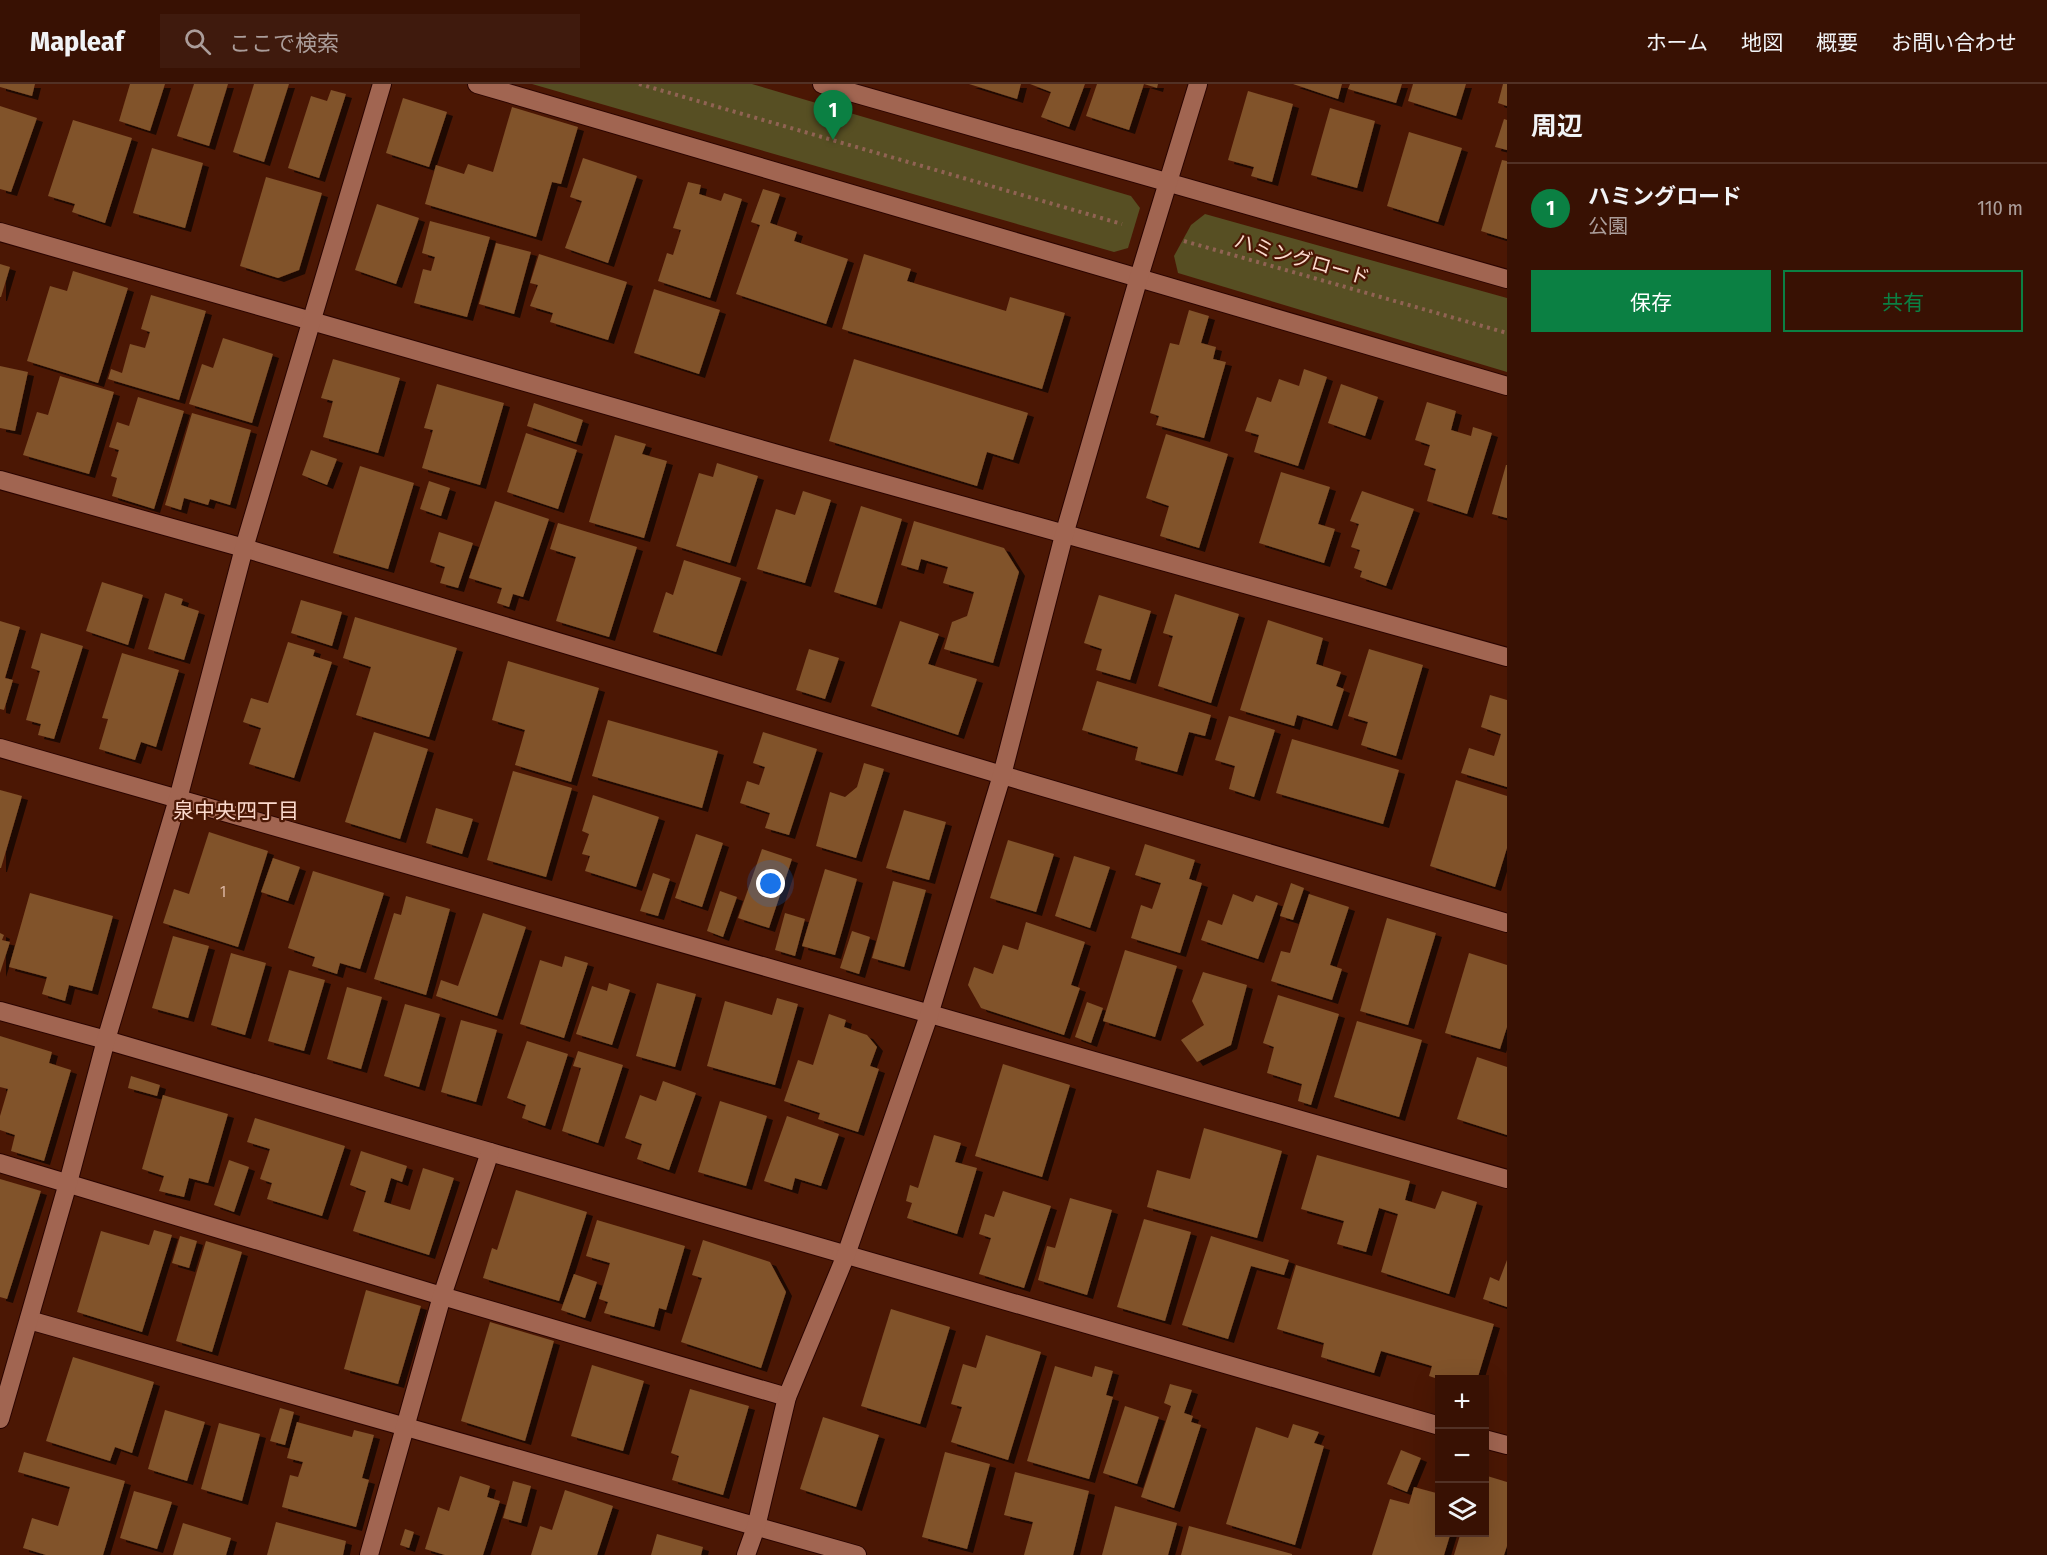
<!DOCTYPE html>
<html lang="ja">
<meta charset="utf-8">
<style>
:root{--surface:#381103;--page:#3f1a0d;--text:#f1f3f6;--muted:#ab9d9a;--line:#523125;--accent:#0b8043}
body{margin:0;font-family:"Fira Sans Condensed","Noto Sans JP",sans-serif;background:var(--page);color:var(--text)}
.controls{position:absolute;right:18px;bottom:18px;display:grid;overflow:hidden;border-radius:0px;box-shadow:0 6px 24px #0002}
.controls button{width:54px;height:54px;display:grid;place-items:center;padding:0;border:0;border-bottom:2px solid var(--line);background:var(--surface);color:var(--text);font:30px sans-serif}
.you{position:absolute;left:771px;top:800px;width:21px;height:21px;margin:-15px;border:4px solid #fff;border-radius:50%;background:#1a73e8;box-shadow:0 0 0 9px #1a73e833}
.badge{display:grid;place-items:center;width:39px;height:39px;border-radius:50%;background:var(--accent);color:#fff;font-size:20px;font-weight:700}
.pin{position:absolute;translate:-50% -50px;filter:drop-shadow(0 2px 3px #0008)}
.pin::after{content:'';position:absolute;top:32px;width:21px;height:18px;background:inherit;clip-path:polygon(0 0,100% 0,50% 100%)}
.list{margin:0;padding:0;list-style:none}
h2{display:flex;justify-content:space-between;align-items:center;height:78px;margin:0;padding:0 24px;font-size:26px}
h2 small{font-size:20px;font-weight:400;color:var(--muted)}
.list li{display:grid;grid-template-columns:39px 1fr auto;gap:18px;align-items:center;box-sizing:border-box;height:90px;padding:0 24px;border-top:2px solid var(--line)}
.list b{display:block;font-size:22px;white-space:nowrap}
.list p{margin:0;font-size:20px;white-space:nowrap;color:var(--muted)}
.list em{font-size:20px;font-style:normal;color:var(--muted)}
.actions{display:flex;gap:12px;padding:18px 24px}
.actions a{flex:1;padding:14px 0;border:2px solid var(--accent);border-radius:0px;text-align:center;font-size:21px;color:var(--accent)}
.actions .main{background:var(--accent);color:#fff}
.icon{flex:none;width:33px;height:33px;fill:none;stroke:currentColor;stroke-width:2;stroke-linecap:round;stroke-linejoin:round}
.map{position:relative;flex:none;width:1507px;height:1471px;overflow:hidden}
header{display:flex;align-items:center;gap:36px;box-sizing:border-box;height:84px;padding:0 30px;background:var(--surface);border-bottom:2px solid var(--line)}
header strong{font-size:28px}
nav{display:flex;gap:33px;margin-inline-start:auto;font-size:21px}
.search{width:420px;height:54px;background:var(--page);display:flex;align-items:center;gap:15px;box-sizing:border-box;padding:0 21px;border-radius:0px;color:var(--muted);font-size:22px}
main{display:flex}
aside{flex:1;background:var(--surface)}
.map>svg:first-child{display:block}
.green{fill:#574f23}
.building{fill:#81522a;filter:url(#shadow)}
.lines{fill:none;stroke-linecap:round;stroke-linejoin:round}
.street-casing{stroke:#2a0400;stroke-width:20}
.secondary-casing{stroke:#2a0400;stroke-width:20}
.path{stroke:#906353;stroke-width:4;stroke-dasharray:3 4.5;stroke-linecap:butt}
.street{stroke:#a16551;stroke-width:18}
.secondary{stroke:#a16551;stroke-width:18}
.labels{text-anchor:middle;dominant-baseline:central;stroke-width:4.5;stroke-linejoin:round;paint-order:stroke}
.number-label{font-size:16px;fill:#dcb7a4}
.street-label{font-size:20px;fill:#fbd9cd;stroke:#4b1704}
.neighbourhood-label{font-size:21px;fill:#fbd9cd;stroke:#4b1704}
</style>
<header>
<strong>Mapleaf</strong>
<div class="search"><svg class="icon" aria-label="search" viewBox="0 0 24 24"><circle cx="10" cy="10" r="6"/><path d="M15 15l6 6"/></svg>ここで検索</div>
<nav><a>ホーム</a><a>地図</a><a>概要</a><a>お問い合わせ</a></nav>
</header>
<main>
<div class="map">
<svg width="1507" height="1471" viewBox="0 0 1507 1471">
<defs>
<filter id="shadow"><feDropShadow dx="6" dy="4" stdDeviation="0" flood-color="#0009"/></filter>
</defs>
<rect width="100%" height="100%" fill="#4b1704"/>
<g class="green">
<path d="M532,0H752L1131,112L1140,124L1128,164L1114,168Z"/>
<path d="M1205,130L1507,214V288L1178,189L1174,172L1191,141Z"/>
</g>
<g class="building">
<path d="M0,0H35L32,12L0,3Z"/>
<path d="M130,0H165L150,47L119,37Z"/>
<path d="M194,0H228L209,62L177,52Z"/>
<path d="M254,0H289L264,78L233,68Z"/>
<path d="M969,0H1021L1017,15Z"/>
<path d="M1030,0H1085L1069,43L1041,33L1051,8Z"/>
<path d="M1097,0H1158L1157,4L1144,0L1129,46L1086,32Z"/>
<path d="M1293,0H1342L1338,15Z"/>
<path d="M1350,0H1402L1396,19L1348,5Z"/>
<path d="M1413,0H1466L1456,32L1408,17Z"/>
<path d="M1503,0H1507V22L1498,19Z"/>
<path d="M331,6L346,10L319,94L288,84L311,12L327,17Z"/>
<path d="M1248,7L1293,20L1272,98L1251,92L1254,83L1228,76Z"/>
<path d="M403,14L447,28L429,83L386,69Z"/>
<path d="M0,22L37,34L11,108L0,105Z"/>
<path d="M512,23L578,43L561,100L552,98L536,153L425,120L436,81L464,90L468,80L493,88Z"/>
<path d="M1330,24L1375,37L1357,104L1311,91Z"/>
<path d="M1504,35L1507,36V66L1495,63Z"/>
<path d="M73,36L132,54L105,139L72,128L75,120L48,112Z"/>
<path d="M1409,48L1462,64L1438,138L1387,122Z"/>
<path d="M152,64L203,79L185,144L133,129Z"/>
<path d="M583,74L637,92L608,179L565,164L582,117L570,113Z"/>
<path d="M1502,76L1507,77V155L1481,147Z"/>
<path d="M266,93L322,109L299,186L278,194L240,182Z"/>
<path d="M688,98L701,101L699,110L721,117L724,109L742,115L710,214L658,197L667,169L673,171L681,146L673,144Z"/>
<path d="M763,105L780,110L770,139L797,148L794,157L848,175L826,240L736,210L760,141L751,138Z"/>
<path d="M377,120L419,134L396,200L355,186Z"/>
<path d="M430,137L490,153L467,233L414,219L423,185L431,187L435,173L422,169Z"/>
<path d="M496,159L531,168L514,230L479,220Z"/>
<path d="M539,170L627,198L608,256L550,238L553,229L530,222L538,201L530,199Z"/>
<path d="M864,170L911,185L907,197L1006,227L1010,213L1065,229L1042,305L842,245Z"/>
<path d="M0,180L10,183L1,213H0Z"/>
<path d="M73,187L128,204L98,299L27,277L50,202L67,207Z"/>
<path d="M654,205L720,226L699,290L634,269Z"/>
<path d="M151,211L206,227L179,316L108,295L111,285L122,289L130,260L145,264L150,248L141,245Z"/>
<path d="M1189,226L1209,232L1201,259L1216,263L1213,275L1226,278L1204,354L1156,341L1159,332L1150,329L1170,259L1179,261Z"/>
<path d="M223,254L273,270L252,339L189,320L202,280L213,284Z"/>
<path d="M333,275L400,294L378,369L323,353L333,317L321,314Z"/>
<path d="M854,275L1028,329L1013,376L987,368L977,402L829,357Z"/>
<path d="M0,282L28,288L15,347L0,344Z"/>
<path d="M1304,285L1327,293L1298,382L1254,368L1259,351L1245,347L1257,313L1271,318L1279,295L1299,302Z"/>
<path d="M60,292L114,308L89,390L23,371L37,328L48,331Z"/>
<path d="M437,300L504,319L480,401L422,384L433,346L424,344Z"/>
<path d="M1341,300L1378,313L1365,352L1328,339Z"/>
<path d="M138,313L184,327L154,425L112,412L117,394L111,392L119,366L109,363L117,338L129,342Z"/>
<path d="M1427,318L1456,327L1451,346L1471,352L1473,343L1492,349L1467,430L1427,417L1436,385L1424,381L1430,361L1415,356Z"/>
<path d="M534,319L583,336L576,358L527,342Z"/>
<path d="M192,329L251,346L230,421L210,415L208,421L184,414L181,426L165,421Z"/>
<path d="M526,349L577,366L558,425L507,408Z"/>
<path d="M1166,350L1228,370L1199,464L1160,452L1169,422L1146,414Z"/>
<path d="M615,351L646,360L642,370L667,377L644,454L589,438Z"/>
<path d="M311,366L337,375L327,401L302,391Z"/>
<path d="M717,379L758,392L730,479L676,462L699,389L713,393Z"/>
<path d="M1506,381H1507V434L1492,430Z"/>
<path d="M360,382L414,399L388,485L333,469Z"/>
<path d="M1281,388L1330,403L1318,440L1335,445L1324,479L1259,459Z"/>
<path d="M429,397L450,404L441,432L420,425Z"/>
<path d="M803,407L831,416L805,499L757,485L776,425L795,431Z"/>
<path d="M1362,407L1414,425L1386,502L1360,493L1362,487L1354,484L1360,466L1351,463L1359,440L1350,437Z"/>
<path d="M495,417L549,435L523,513L513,510L509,523L497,519L502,504L469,494Z"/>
<path d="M861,422L902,435L876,521L834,508Z"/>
<path d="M914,437L1004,464L1019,488L993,579L944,565L952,538L967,532L974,508L943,499L948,483L921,475L918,486L901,481Z"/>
<path d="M558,439L637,463L609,553L556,537L576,473L550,465Z"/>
<path d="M439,448L473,459L458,504L440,499L445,483L430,478Z"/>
<path d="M684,476L741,494L716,568L653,548L666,508L673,511Z"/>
<path d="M102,498L143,511L128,561L86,547Z"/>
<path d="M165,509L183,515L181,521L199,527L184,576L148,565Z"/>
<path d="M1175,510L1239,530L1211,619L1158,602L1173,552L1163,549Z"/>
<path d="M1099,511L1151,527L1130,596L1096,586L1102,565L1084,559Z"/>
<path d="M301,516L342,528L332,562L291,549Z"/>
<path d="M355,533L457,564L429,653L356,631L371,583L343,574Z"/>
<path d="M1268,536L1323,554L1316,580L1341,588L1336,602L1344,605L1332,642L1297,631L1294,642L1240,626Z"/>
<path d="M0,537L20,543L5,594L13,596L4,626L0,625Z"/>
<path d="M900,537L939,550L928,580L977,595L958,651L871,622Z"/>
<path d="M41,549L83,562L54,655L38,651L41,640L26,636L40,587L31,584Z"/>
<path d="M288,558L315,566L313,572L332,578L294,694L249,680L261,644L243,638L251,614L268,619Z"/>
<path d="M809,565L839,574L825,615L796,606Z"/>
<path d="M1369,565L1423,581L1396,672L1361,661L1368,638L1348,632Z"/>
<path d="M122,569L179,586L156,663L141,658L135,676L99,665L108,635L102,634Z"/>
<path d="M508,577L599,604L571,698L515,681L525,646L492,636Z"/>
<path d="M1097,597L1211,631L1205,652L1189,648L1177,688L1135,676L1138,663L1082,646Z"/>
<path d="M1490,611L1507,616V703L1461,689L1469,664L1494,672L1501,650L1481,643Z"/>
<path d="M1229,632L1275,646L1254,713L1229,705L1235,682L1215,676Z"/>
<path d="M608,636L718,667L702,724L592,692Z"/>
<path d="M374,648L428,665L400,755L345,738Z"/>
<path d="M763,648L817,665L789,751L765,744L770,729L740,719L747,697L759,701L765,683L753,679Z"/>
<path d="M1292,655L1399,686L1383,740L1276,709Z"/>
<path d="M864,679L884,685L856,774L816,762L830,708L845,713L857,703Z"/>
<path d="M513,687L572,704L546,793L487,776Z"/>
<path d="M1456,696L1507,712V764L1495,803L1430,782Z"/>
<path d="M0,706L22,712L1,784H0Z"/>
<path d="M593,711L659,733L636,803L585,787L590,772L582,770L589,750L582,747Z"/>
<path d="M436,724L473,735L462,770L426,759Z"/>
<path d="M904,726L946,738L929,796L886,784Z"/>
<path d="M209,748L268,767L238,863L163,839L174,805L189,810Z"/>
<path d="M696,750L723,759L702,823L675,814Z"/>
<path d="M1008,756L1054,770L1036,828L990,814Z"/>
<path d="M1145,760L1195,776L1189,795L1202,799L1180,869L1131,854L1141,821L1152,825L1161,799L1135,791Z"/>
<path d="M762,765L792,775L769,844L738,834Z"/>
<path d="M1074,772L1110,783L1090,844L1055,832Z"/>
<path d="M273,774L300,783L288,817L261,808Z"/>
<path d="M825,785L857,795L835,871L802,862Z"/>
<path d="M313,787L384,809L360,885L340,879L337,890L312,882L315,873L288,864Z"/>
<path d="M653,789L670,795L658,832L640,827Z"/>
<path d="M893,797L926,806L904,883L872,874Z"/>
<path d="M1291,799L1304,804L1293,836L1280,832Z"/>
<path d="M720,807L737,813L723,853L707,847Z"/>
<path d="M30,809L113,832L92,907L69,901L65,917L42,910L47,893L9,883Z"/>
<path d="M1233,810L1253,818L1256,811L1278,819L1258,875L1201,856L1208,836L1222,841Z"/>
<path d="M1309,810L1349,823L1330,881L1342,885L1332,916L1271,897L1281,867L1290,869Z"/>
<path d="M406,812L450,825L426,911L374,895L394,829L401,831Z"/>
<path d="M483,829L526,843L497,932L436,912L441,896L458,902Z"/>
<path d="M785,829L805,835L795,872L775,866Z"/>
<path d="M1387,834L1436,849L1408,941L1360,927Z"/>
<path d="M1026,838L1085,858L1071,901L1080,904L1064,951L981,924L968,901L974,883L993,890L1003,861L1018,866Z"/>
<path d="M852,847L870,853L859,890L840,884Z"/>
<path d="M0,849L4,851L2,856L10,858L0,889Z"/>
<path d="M173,852L209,862L188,934L152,924Z"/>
<path d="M1125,866L1177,882L1155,953L1103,937Z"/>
<path d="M231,869L266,879L245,951L211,941Z"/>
<path d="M1469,869L1507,881V943L1500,965L1445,949Z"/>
<path d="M565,872L588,879L564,954L520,940L540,876L562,883Z"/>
<path d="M289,886L325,896L304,967L268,957Z"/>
<path d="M1203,888L1247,901L1231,961L1197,978L1181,956L1204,941L1192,917Z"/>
<path d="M609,899L630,906L612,961L576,950L592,902L607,907Z"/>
<path d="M657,899L696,910L675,983L636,972Z"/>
<path d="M347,903L382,913L361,985L327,975Z"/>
<path d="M1278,911L1339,930L1311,1021L1298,1017L1302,1000L1267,989L1274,963L1263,959Z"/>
<path d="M777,914L798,920L775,1001L707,982L725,917L772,931Z"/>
<path d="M1087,918L1103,924L1091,959L1075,953Z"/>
<path d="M405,920L440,930L419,1003L384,992Z"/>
<path d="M829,930L846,936L844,943L867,951L877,963L870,982L879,985L858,1048L818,1035L820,1029L784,1017L798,976L813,981Z"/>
<path d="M461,936L497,946L476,1018L441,1008Z"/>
<path d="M1357,937L1422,956L1399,1033L1334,1013Z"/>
<path d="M0,952L52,968L49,979L71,986L44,1077L11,1067L15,1051L0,1046V1032L8,1005L0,1003Z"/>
<path d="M527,957L568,970L545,1042L522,1034L526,1021L507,1014Z"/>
<path d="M578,967L623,981L598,1059L562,1047L581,984L573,982Z"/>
<path d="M1477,973L1507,983V1051L1457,1035Z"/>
<path d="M1003,980L1070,1001L1042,1093L975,1072Z"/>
<path d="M131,992L160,1001L157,1012L128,1004Z"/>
<path d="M663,997L696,1009L669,1086L637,1075L642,1060L625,1054L640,1011L656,1017Z"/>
<path d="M163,1011L228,1030L208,1099L189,1094L184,1113L159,1107L164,1092L142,1085Z"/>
<path d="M720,1017L767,1032L746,1102L698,1088Z"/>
<path d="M787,1032L839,1050L821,1102L795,1094L792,1106L764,1097Z"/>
<path d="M255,1034L345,1062L322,1132L267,1115L272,1099L260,1095L270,1065L247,1058Z"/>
<path d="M1204,1044L1282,1067L1257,1154L1147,1123L1157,1086L1190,1095Z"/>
<path d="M934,1051L961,1059L955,1078L977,1084L957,1150L907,1134L912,1119L906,1117L910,1101L918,1104Z"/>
<path d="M361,1067L407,1082L402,1098L391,1094L384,1118L410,1126L423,1084L454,1094L429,1171L353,1147L366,1107L350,1101Z"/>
<path d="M1317,1071L1410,1097L1405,1116L1435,1125L1442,1107L1477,1118L1449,1210L1381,1188L1398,1130L1379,1124L1366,1168L1337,1160L1344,1137L1301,1125Z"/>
<path d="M229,1076L249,1083L234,1128L214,1121Z"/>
<path d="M0,1095L41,1107L7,1215L0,1213Z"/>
<path d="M516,1106L587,1128L559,1217L483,1194L492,1164L497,1166Z"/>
<path d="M1003,1107L1051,1122L1024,1204L979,1190L991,1154L979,1150L985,1130L994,1133Z"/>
<path d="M1070,1114L1112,1126L1087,1211L1038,1196L1047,1162L1055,1164Z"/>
<path d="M1144,1135L1191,1148L1165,1237L1117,1223Z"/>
<path d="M597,1136L685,1162L666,1226L659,1224L654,1243L604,1229L608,1218L599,1215L610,1179L586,1172Z"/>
<path d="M154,1146L172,1151L142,1248L77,1228L101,1147L149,1161Z"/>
<path d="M180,1152L197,1157L189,1184L172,1179Z"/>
<path d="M1211,1152L1289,1176L1284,1191L1251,1182L1228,1255L1182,1241Z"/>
<path d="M703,1156L770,1178L786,1208L761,1284L681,1258L702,1194L692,1191Z"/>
<path d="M206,1157L242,1168L212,1268L176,1257Z"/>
<path d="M1507,1176V1223L1483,1215L1490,1193L1499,1197Z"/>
<path d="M1296,1181L1494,1240L1477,1296H1441L1429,1292L1432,1282L1381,1267L1374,1289L1321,1273L1324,1259L1277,1245Z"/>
<path d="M574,1190L597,1198L585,1234L561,1226Z"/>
<path d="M366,1206L421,1222L398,1300L344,1285Z"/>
<path d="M891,1225L950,1243L920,1340L861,1322Z"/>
<path d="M490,1238L554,1257L525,1357L461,1337Z"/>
<path d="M986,1251L1041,1268L1008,1376L951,1358L962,1323L951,1320L963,1280L976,1284Z"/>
<path d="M73,1273L154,1298L132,1369L115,1363L110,1377L46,1357Z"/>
<path d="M592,1281L644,1297L623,1367L571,1352Z"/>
<path d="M1055,1282L1092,1293L1095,1282L1113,1287L1106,1311L1113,1313L1089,1395L1027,1377Z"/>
<path d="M1170,1300L1192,1306L1184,1329L1193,1332L1191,1338L1201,1341L1174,1424L1141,1413L1171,1322L1164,1319Z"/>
<path d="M690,1305L749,1322L723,1411L672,1396L679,1372L671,1369Z"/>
<path d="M1125,1322L1159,1333L1137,1400L1103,1389Z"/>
<path d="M280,1324L294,1328L285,1361L270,1357Z"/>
<path d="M165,1326L205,1338L187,1397L148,1385Z"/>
<path d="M823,1333L879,1351L856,1423L800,1405Z"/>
<path d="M297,1338L352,1353L354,1346L374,1351L362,1394L369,1396L356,1443L282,1423L290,1391L298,1393L303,1378L287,1374Z"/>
<path d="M219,1339L260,1350L242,1417L201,1405Z"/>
<path d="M1293,1340L1319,1348L1314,1359L1324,1362L1295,1461L1226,1440L1256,1343L1288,1354Z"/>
<path d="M1401,1366L1421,1374L1407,1408L1387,1400Z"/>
<path d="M24,1368L125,1397L103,1471H46L23,1464L32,1434L58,1442L70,1403L18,1388Z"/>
<path d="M945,1368L990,1380L967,1465L922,1453Z"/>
<path d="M1015,1388L1089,1407L1073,1471H1024L1033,1438L1004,1431Z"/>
<path d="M1484,1391L1507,1398V1462L1504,1471H1454L1461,1448H1484Z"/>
<path d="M460,1392L490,1402L487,1413L500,1417L483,1471H445L425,1465L438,1423L449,1427Z"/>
<path d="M513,1397L531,1402L521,1439L503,1434Z"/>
<path d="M1414,1403L1440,1410V1448H1451L1444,1471H1372L1390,1415L1409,1420Z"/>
<path d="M565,1406L613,1422L597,1471H531L540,1442L552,1446Z"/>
<path d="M134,1407L172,1418L157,1465L120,1454Z"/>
<path d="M1115,1422L1177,1439L1168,1471H1102Z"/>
<path d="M276,1438L346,1457L343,1471H267Z"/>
<path d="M183,1439L231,1454L226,1471H173Z"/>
<path d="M1189,1442L1292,1470V1471H1181Z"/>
<path d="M405,1445L414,1448L409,1464L400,1461Z"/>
<path d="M657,1450L703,1463L701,1471H651Z"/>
</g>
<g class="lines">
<g class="street-casing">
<g id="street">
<path d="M477,0L1507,302"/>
<path d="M822,0L1507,195"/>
<path d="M0,148C501,294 1004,434 1507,573"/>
<path d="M0,396L244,464L1002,691L1507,839"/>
<path d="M0,664L1507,1095"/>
<path d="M0,927L106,956L490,1068L1440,1342"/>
<path d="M0,1079L442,1212L787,1313"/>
<path d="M29,1236L857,1471"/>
<path d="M0,1335L68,1099L106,956L178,715L244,464L382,0"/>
<path d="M1484,1355L1507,1361"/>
<path d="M369,1471L442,1212L490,1068"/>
</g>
</g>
<g class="secondary-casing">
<path id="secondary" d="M746,1471L756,1443L787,1313L846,1171L929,931L1002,691L1064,451L1139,193L1198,0"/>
</g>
<g class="path">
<path d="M639,0L1122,140"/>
<path d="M1184,157L1507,249"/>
</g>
<use href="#street" class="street"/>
<use href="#secondary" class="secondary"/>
</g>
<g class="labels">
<g class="number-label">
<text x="223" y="807">1</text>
</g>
<g class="street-label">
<text transform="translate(1302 175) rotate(16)">ハミングロード</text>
</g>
<g class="neighbourhood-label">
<text x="236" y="727">泉中央四丁目</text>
</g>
</g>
</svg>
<div class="controls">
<button>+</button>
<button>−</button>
<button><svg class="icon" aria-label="layers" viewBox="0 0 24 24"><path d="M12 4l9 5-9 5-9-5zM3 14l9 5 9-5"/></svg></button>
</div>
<div class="you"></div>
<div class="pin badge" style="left:833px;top:56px">1</div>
</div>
<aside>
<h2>周辺<small></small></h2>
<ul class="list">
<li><span class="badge">1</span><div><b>ハミングロード</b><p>公園</p></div><em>110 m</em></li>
</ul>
<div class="actions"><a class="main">保存</a><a>共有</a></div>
</aside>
</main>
